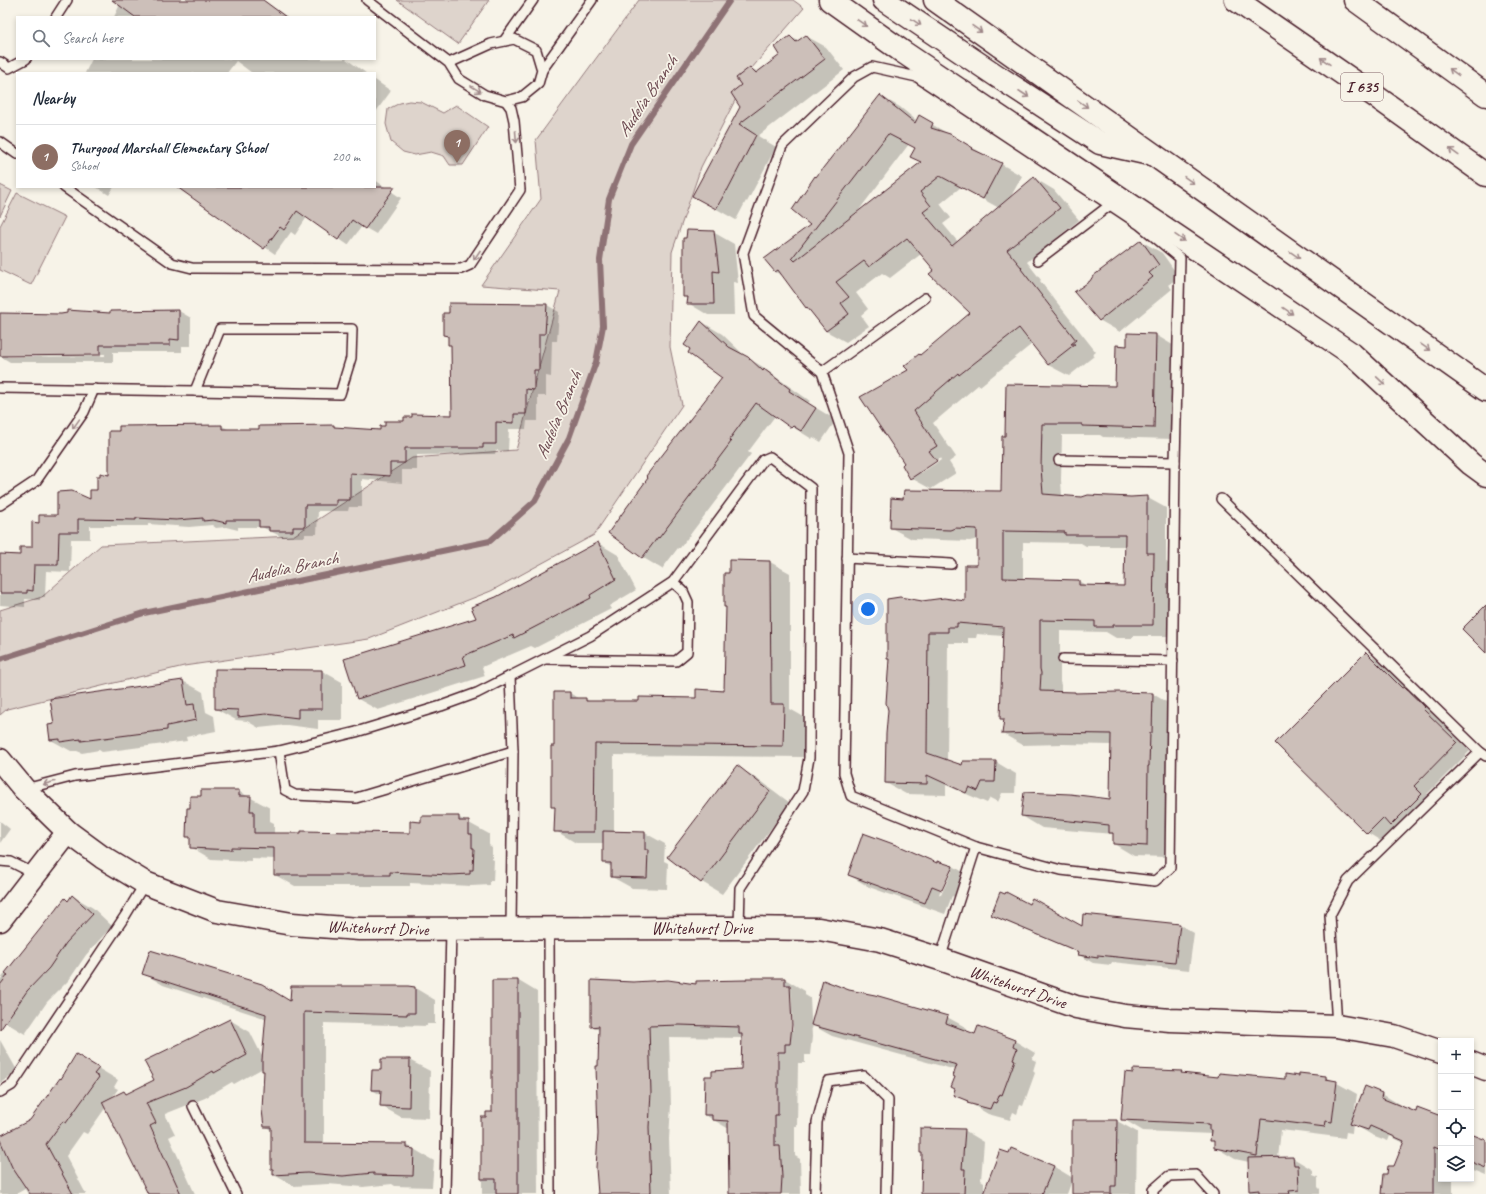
<!DOCTYPE html>
<meta charset="utf-8">
<style>
:root{--surface:#fff;--page:#f2f2f3;--text:#1f2937;--muted:#747a83;--line:#e0e1e3;--accent:#2563eb}
body{margin:0;font-family:Caveat,sans-serif;background:var(--page);color:var(--text)}
.controls{position:absolute;right:12px;bottom:12px;display:grid;overflow:hidden;border-radius:0px;box-shadow:0 2px 6px #0003}
.controls button{width:36px;height:36px;display:grid;place-items:center;padding:0;border:0;border-bottom:1px solid var(--line);background:var(--surface);color:var(--text);font:20px sans-serif}
.you{position:absolute;left:868px;top:609px;width:14px;height:14px;margin:-10px;border:3px solid #fff;border-radius:50%;background:#1a73e8;box-shadow:0 0 0 6px #1a73e833}
.badge{display:grid;place-items:center;width:26px;height:26px;border-radius:50%;background:var(--accent);color:#fff;font-size:13px;font-weight:700}
.pin{position:absolute;translate:-50% -33px;filter:drop-shadow(0 1px 2px #0008)}
.pin::after{content:'';position:absolute;top:21px;width:14px;height:12px;background:inherit;clip-path:polygon(0 0,100% 0,50% 100%)}
.list{margin:0;padding:0;list-style:none}
h2{display:flex;justify-content:space-between;align-items:center;height:52px;margin:0;padding:0 16px;font-size:17px}
h2 small{font-size:13px;font-weight:400;color:var(--muted)}
.list li{display:grid;grid-template-columns:26px 1fr auto;gap:12px;align-items:center;box-sizing:border-box;height:64px;padding:0 16px;border-top:1px solid var(--line)}
.list b{display:block;font-size:15px;white-space:nowrap}
.list p{margin:0;font-size:13px;white-space:nowrap;color:var(--muted)}
.list em{font-size:13px;font-style:normal;color:var(--muted)}
.icon{flex:none;width:22px;height:22px;fill:none;stroke:currentColor;stroke-width:2;stroke-linecap:round;stroke-linejoin:round}
.map{position:relative;flex:none;width:1486px;height:1194px;overflow:hidden}
.search{position:absolute;background:var(--surface);box-shadow:0 2px 6px #0003;left:16px;top:16px;width:360px;height:44px;display:flex;align-items:center;gap:10px;box-sizing:border-box;padding:0 14px;border-radius:0px;color:var(--muted);font-size:15px}
.panel{position:absolute;background:var(--surface);box-shadow:0 2px 6px #0003;left:16px;top:72px;width:360px;height:116px;border-radius:0px}
.map>svg:first-child{display:block}
.green{fill:#ded4cc;stroke:#947a7c}
.shadow{fill:#0003;fill-rule:evenodd}
.lines{fill:none;stroke-linecap:round;stroke-linejoin:round}
.stream{stroke:#8e7275;stroke-width:6}
.building{fill:#ccbfb9;stroke:#4a1f2b;fill-rule:evenodd}
.service-casing{stroke:#4a1f2b;stroke-width:12}
.tertiary-casing{stroke:#4a1f2b;stroke-width:25}
.secondary-casing{stroke:#4a1f2b;stroke-width:25}
.motorway-casing{stroke:#4a1f2b;stroke-width:25}
.service{stroke:#f7f3e8;stroke-width:9}
.tertiary{stroke:#f7f3e8;stroke-width:22}
.secondary{stroke:#f7f3e8;stroke-width:22}
.motorway{stroke:#f7f3e8;stroke-width:22}
.oneway{stroke:#a0898a}
.labels{text-anchor:middle;dominant-baseline:central;stroke-width:3.5;stroke-linejoin:round;paint-order:stroke}
.shield{fill:#f7f3e8;stroke:#7e5f64;stroke-width:1}
.shield-label{font-size:16px;font-weight:bold;fill:#4a1f2b}
.street-label{font-size:17px;fill:#4a1f2b;stroke:#f7f3e8}
.water-label{font-size:18px;font-style:italic;fill:#6c4950;stroke:#f7f3e8}
</style>
<div class="map">
<svg width="1486" height="1194" viewBox="0 0 1486 1194">
<rect width="100%" height="100%" fill="#f7f3e8"/>
<filter id="ink" filterUnits="userSpaceOnUse"><feTurbulence type="fractalNoise" baseFrequency=".025" numOctaves="2"/><feDisplacementMap in="SourceGraphic" scale="8" xChannelSelector="R" yChannelSelector="G"/><feConvolveMatrix kernelMatrix="1 2 1 2 8 2 1 2 1" color-interpolation-filters="sRGB"/></filter>
<g filter="url(#ink)">
<g class="green">
<path d="M397,0H489L458,44Z"/>
<path d="M639,0H793L804,8L751,69L701,167L672,252L670,347L682,405L594,535L491,591L369,639L184,666L7,709L0,715V610L42,597L101,545L293,536L412,458L516,450L560,291L481,285L541,199L536,140Z"/>
<path d="M409,101L421,102L443,113L456,105L488,127L463,165H450L444,156L431,152L415,155L403,152L391,142L386,124L388,109L400,103Z"/>
<path d="M0,185L12,191L0,216Z"/>
<path d="M17,193L65,217L31,285L0,270V226Z"/>
</g>
<g class="shadow">
<path d="M122,0H263L287,17H114Z"/>
<path d="M806,36L826,47L844,70L758,136L776,147L747,202L746,201L736,220L713,207L741,107L742,85L750,68L759,72L782,55L790,37L799,41Z"/>
<path d="M92,59H346L366,73H252L236,61L227,73H85Z"/>
<path d="M375,80L391,91L375,113Z"/>
<path d="M880,96L900,107L917,121L919,117L1022,176L1009,200L1034,178L1054,190L1079,220L1027,262L1041,280L1040,281L1096,352L1092,355L1094,356L1069,376L1048,365L1032,344L980,386L978,385L933,423L956,457L949,462L956,473L931,489L911,478L905,464L909,370L920,356L971,313L921,254L890,278L882,273L856,293L868,309L861,315L869,326L846,342L826,331L784,276L775,272L812,225L817,178ZM909,144L916,148L922,162L856,214ZM961,187L999,208L958,242L943,224L951,218L940,204ZM940,458L941,460L921,473V471Z"/>
<path d="M375,180L401,198L376,234L362,226L348,245L307,217L295,235L291,232L275,254L178,187H375Z"/>
<path d="M96,187H114L109,195Z"/>
<path d="M713,232L734,244L738,283L733,282L734,315H708L688,303V299L684,296Z"/>
<path d="M1141,241L1162,253L1179,277L1168,285L1172,289L1120,332L1099,320L1091,282Z"/>
<path d="M450,304L547,305L559,312L557,341H552L551,377L546,376V396H538V421H527L526,429H509L508,451L496,450L495,454L417,455V470H402V483L362,479V507H349L348,511H318L317,534H305V537H282L262,527H238V530L226,527L216,528L212,525L189,527L148,524V526H90V539H71L70,572L46,571L45,597H40V600L25,599V607L0,605V555L21,556L33,548L40,524L91,501L110,476L222,426L230,430L334,426L338,428L381,432L386,427L405,422L453,416L452,346L449,344V338L444,335L450,314Z"/>
<path d="M179,311L191,318V346H182V352H113V362H10L0,356V315L111,314ZM105,354V356L7,357V355Z"/>
<path d="M702,322L722,334L746,357L768,370L776,377L810,401L808,403L836,420L821,442L813,437L812,439L775,416L748,452L751,454L680,548H678L662,569L642,557L724,378Z"/>
<path d="M1156,335L1176,347L1173,439L1103,437L1100,435H1062L1061,480L1062,496L1082,498L1146,497L1166,508V562L1174,566L1173,636H1133V638H1116L1106,632L1060,631V682L1061,685V692L1075,693L1078,694H1153L1173,706L1167,857L1134,856L1114,844V835L1113,834L1042,828L1022,816L1111,801L1112,745L1062,744L1023,745L1003,734L1005,721L1001,719L1003,636L977,634L976,638H968V643H948L947,761L962,767L996,762L1016,774L1015,793H1002L998,802L990,798L987,803L946,785V795L906,794L886,783L890,660L888,659L966,602L978,566V539L970,541L912,539L891,528L904,500L1002,492L1003,437L1116,387L1128,347ZM1023,542L1081,543L1086,546H1126L1125,588L1088,587L1079,581L1023,580Z"/>
<path d="M598,543L618,555L636,590L609,606L611,609L535,648L531,646L482,667L485,676L378,710L358,699L478,618Z"/>
<path d="M730,561L770,562L790,573V709L804,717L803,757L614,755V832L645,833L665,844L664,861L668,863L667,889L632,888L612,877V867L604,863V843H576L556,831V809L552,806L555,747L570,693L579,699H585L591,702H640L697,699L725,692L727,608L725,606L730,574Z"/>
<path d="M1366,653L1380,661L1409,690L1418,696L1438,715L1436,717L1470,751L1427,794L1435,802L1404,833L1395,827L1381,841L1368,833Z"/>
<path d="M216,670L322,671L342,682V720H318V729L287,725L259,728L247,721L236,720L216,709Z"/>
<path d="M183,681L203,692L206,712L214,716L216,731L186,737L187,741L102,752L99,750L82,753L77,751H71L51,740L55,725Z"/>
<path d="M737,767L757,778L790,803L722,894L702,882L668,857Z"/>
<path d="M238,791L270,808V821L274,823V834H411L422,823L458,817L489,834V845L492,847V859L494,860L493,881H490V885L471,886L410,883V886H295L275,875V859L251,858V861L211,859L191,847V838L187,836L191,809L202,797Z"/>
<path d="M0,821L10,829L0,843Z"/>
<path d="M938,862L953,866L973,878L962,900L952,896L945,914L869,887L849,875L937,864ZM950,871H952L941,895L939,894Z"/>
<path d="M73,896L93,908L112,926L86,955L69,980L47,1002L25,1034L0,1019V980L29,943Z"/>
<path d="M1030,905L1083,927L1084,915L1180,925L1194,933L1189,970L1112,962L1111,965L1093,963L1079,955L1080,953L1006,922L992,914Z"/>
<path d="M143,973L291,1003L415,988L435,1000V1024H427V1026L324,1023V1144L407,1145L434,1161L432,1187L395,1186L392,1184L363,1187L328,1184L294,1186L274,1175L272,1131L265,1126V1072L263,1071V1068L234,1084L232,1082L205,1098L165,1114L175,1134L169,1137L195,1194H150L106,1107L87,1134L83,1132L66,1156L86,1194H28L25,1189L16,1194H0V1136L30,1121L61,1080L76,1055L118,1080L114,1087L118,1089L111,1099L124,1093L127,1094L155,1080L230,1020L250,1032L264,1060L267,1019L163,985Z"/>
<path d="M747,979H785L805,991V995L810,998L812,1037L810,1055H805V1063H798L797,1126H795V1156L800,1159L801,1194H730L729,1129L705,1115L713,1077L742,1070L743,1038L669,1037L671,1105L669,1139L671,1194H599V1030L592,1026L697,985L747,981ZM789,989H791L793,1030H791Z"/>
<path d="M517,980L537,992L538,1194H482V1118H487L493,1113Z"/>
<path d="M849,991L947,1017L967,1028L966,1032L976,1035L979,1028L1015,1041L1035,1053L1032,1059L1036,1061L1033,1071L1035,1073L1023,1106L1020,1105L1017,1114L1013,1112L1010,1120L988,1114L954,1094L956,1089V1070L832,1036L812,1025Z"/>
<path d="M0,1040L18,1072L0,1083Z"/>
<path d="M409,1060L430,1071L429,1118L401,1117L381,1106V1095L372,1090L382,1071Z"/>
<path d="M1181,1072L1187,1075L1219,1078L1285,1080L1300,1077H1326L1357,1094L1354,1115L1366,1088L1382,1094L1402,1106L1401,1107L1416,1113L1441,1117V1179H1453V1194H1382L1388,1175L1395,1167L1404,1143L1390,1136L1388,1141L1372,1135L1353,1124L1352,1133L1346,1132L1345,1138L1281,1130L1278,1158H1293L1313,1170V1175L1318,1177V1187L1320,1189V1194H1250L1249,1162L1235,1159L1215,1147V1143L1211,1140L1212,1134L1143,1131L1123,1119Z"/>
<path d="M1073,1121H1117L1137,1132L1136,1194H1074L1073,1178L1067,1194H922L964,1130L984,1142L981,1180L984,1182V1193L1053,1166L1073,1178Z"/>
<path d="M1471,1135L1486,1141V1175L1471,1169Z"/>
</g>
<g class="lines">
<path class="stream" d="M0,659L144,613L490,541L535,501L569,438L596,362L603,326L600,260L609,199L631,144L730,0"/>
</g>
<g class="building">
<path d="M112,0H263L286,17H135Z"/>
<path d="M806,35L825,59L739,124L756,135L727,191H726L716,209L692,196L740,107L731,93L741,85L736,78L750,67L756,73L780,55L775,47L790,36L796,42Z"/>
<path d="M880,95L915,123L919,115L933,123L931,128L950,134L973,148L972,149L1002,163L983,199L940,176L920,192L931,206L923,212L952,246L1034,177L1060,208L1007,250L1022,268L1021,269L1076,340L1071,344H1075L1048,365L1019,328L959,375L958,373L914,411L937,446L929,451L937,461L910,479L902,465L904,463L860,397L908,370L904,366L919,354L920,355L970,313L929,274L934,270L907,238L869,267L864,261L836,282L849,297L841,303L849,314L826,331L807,307L806,308L778,270L775,272L764,259L810,225L792,210L815,176L816,177ZM888,134L915,148L910,157L921,162L795,261L792,258Z"/>
<path d="M177,187H395L365,229L352,220L338,240L297,211L284,230L280,227L264,249Z"/>
<path d="M687,230L714,231L719,272L713,271L714,304H687L688,297H683V238H686Z"/>
<path d="M1141,240L1159,265L1149,273L1153,277L1099,321L1074,292L1090,281L1093,276Z"/>
<path d="M449,303L547,304L545,334H539V370H534V390L526,389V414H514V423L496,422V444H483V448H405V463H390V476L350,473V500H336V505H305V527H293V531H269V527H259V520H226V523L213,520L203,521V518L176,520L136,518V520L78,519V532H59L58,565H34L33,591L27,590V593H0V554L20,555V547H32V522L39,523V515H57V492L72,491L90,499V490H97V476H100V473L109,475V431H119V426L222,425V429H259V426L334,425V427L380,430V426H385V421H404V417H412V414L452,415L451,345H448V336L443,335V313H449Z"/>
<path d="M67,310L110,313V311L179,310V340L170,339V345H100V355L0,356V313L61,314L67,313Z"/>
<path d="M701,321L729,347L748,357L763,371L764,369L790,389L789,391L816,408L801,431L793,426L791,428L756,403L729,440L731,442L659,538L658,537L642,558L608,533L648,478L646,476L722,378L688,353L690,349L684,345Z"/>
<path d="M1127,333L1156,334L1154,428L1082,426V424H1042L1041,468L1043,494L1082,497L1088,495L1131,497L1147,496V553H1154L1153,625H1113V627H1095V621L1040,620V669L1041,673L1040,691L1075,692V693L1118,692L1153,693L1152,733H1150L1149,766H1148L1147,846L1113,844V833H1109V825L1021,816L1024,792L1070,794L1110,799L1111,734L1041,733L1002,734L1004,719H1000L1003,627L957,623V627H948V632H928L927,753L962,765L963,761H996L995,782H982L978,791L969,787L966,793L927,775V784L885,783L886,734L888,710L886,703L889,659H887V599L900,597L922,601L944,598L965,601V565H977V529L955,528L950,530L890,528L891,498L903,499L904,490L1001,491L1002,436H1005L1006,384L1115,386L1116,345L1127,346ZM1003,531L1065,532V535H1125L1124,586L1079,585V580L1003,578Z"/>
<path d="M598,542L616,579L590,595L591,598L514,638L513,635L463,656L466,665L357,699L344,659L476,618L471,607L496,597Z"/>
<path d="M729,560L770,561L771,704H784L783,746L595,744L594,832H554L555,807H551V746H554V692H570V698H586V701H639V697L696,698V689L724,691L726,607H724V573H729Z"/>
<path d="M1486,605V653L1462,629Z"/>
<path d="M1366,652L1402,688L1404,687L1425,707L1423,709L1457,742L1414,786L1422,794L1390,826L1383,818L1367,834L1275,743Z"/>
<path d="M215,669L322,670V709H298V718L266,714L238,717V710L215,709Z"/>
<path d="M183,680L187,705L194,704L196,720L167,726V730L81,741V739L60,742V739L50,740L48,725L54,724L50,699Z"/>
<path d="M737,765L770,791L701,883L667,857Z"/>
<path d="M201,790H239V796H251L250,811H254V833H301V831L410,833V821L421,822V816H459V821H469V834H472V848H474L473,870H470V874L450,875L390,872V875H274V848L231,847V850L190,848V837H186L187,808H190V796H201Z"/>
<path d="M603,831L645,832V850H648L647,878L611,877V863H603Z"/>
<path d="M863,833L896,845L937,863V861L953,866L942,890L932,886L925,903L848,875Z"/>
<path d="M1000,892L1005,894L1006,892L1029,904L1032,898L1082,926L1083,914L1180,924L1175,963L1098,955V958L1078,955L1079,952L991,915Z"/>
<path d="M72,895L93,914L66,943L49,968L27,991L0,1030V985L8,975L5,973L65,898L68,901Z"/>
<path d="M150,950L262,984L290,1001L291,986H408L415,987V1013H407V1015L304,1012V1143L407,1144V1148L414,1149L413,1176L374,1175V1173L343,1176L307,1173L273,1175V1169H271V1127H264L262,1110L264,1071H262V1060L266,1014L142,974Z"/>
<path d="M746,978H785V985H790L792,1025L790,1044H785V1052H778V1115H775V1146H780L782,1177L781,1194H729L728,1121L712,1120V1115H704L705,1076H712V1071L741,1069L742,1034H739V1027L680,1025L649,1026L651,1093L649,1127L651,1192H650V1194H598L596,1168L598,1134L596,1066H598L599,1026L591,1027V980L633,982L668,980L696,984V981L746,980Z"/>
<path d="M492,980H518V1194H496V1179H481V1117H486V1112H492Z"/>
<path d="M823,980L849,990L875,995L948,1016L946,1023L975,1034L978,1026L1015,1040L1013,1047L1017,1049L1013,1059L1015,1060L1002,1095L1000,1094L996,1103L993,1102L990,1109L967,1103L968,1101L953,1095L955,1089L951,1087L955,1077L953,1076L957,1065L811,1025Z"/>
<path d="M230,1019L247,1055L214,1073L213,1071L186,1087L146,1103L156,1123L150,1126L181,1194H148L102,1102L124,1091L126,1094L154,1080L144,1061Z"/>
<path d="M76,1054L99,1068L94,1074L99,1077L66,1123L63,1121L46,1144L73,1194H30L12,1167L0,1140V1136L30,1120L60,1078L61,1079Z"/>
<path d="M381,1059H410L409,1107L380,1106L381,1090H371L372,1070H381Z"/>
<path d="M1133,1069L1182,1071L1181,1073L1218,1077L1219,1073L1285,1079V1074L1299,1076V1073L1326,1076V1079L1337,1081L1332,1122L1326,1121L1325,1127L1261,1119L1257,1156L1214,1148V1141H1210L1211,1130H1209V1124L1121,1120L1125,1072L1133,1073Z"/>
<path d="M1365,1086L1382,1093L1381,1098L1416,1112L1417,1107L1441,1116V1150L1434,1147V1194H1381L1383,1174H1387L1388,1166H1394L1404,1141L1370,1126L1368,1130L1350,1124Z"/>
<path d="M1072,1120H1117L1116,1186H1111V1194H1072Z"/>
<path d="M920,1128L965,1129L962,1169H965L964,1194H921L922,1153H920Z"/>
<path d="M1471,1134L1486,1140V1168L1471,1162Z"/>
<path d="M1011,1148L1054,1166L1042,1194H983L1000,1150L1009,1153Z"/>
<path d="M1293,1157L1294,1165H1298L1299,1190L1289,1191L1290,1194H1259V1190L1249,1191L1248,1158Z"/>
</g>
<g class="lines">
<g class="service-casing">
<g id="service">
<path d="M367,0L449,63L459,79L485,95L506,101L522,97L538,84L542,70L536,50L514,39L491,44L449,63"/>
<path d="M56,17L67,0"/>
<path d="M504,41L533,0"/>
<path d="M0,62L9,68L26,59"/>
<path d="M872,67L917,77L1140,225L1180,258L1175,462L1170,868L1155,881L1061,870L976,847L851,796L844,773L849,453L822,372L754,316L743,253L782,146L854,77Z"/>
<path d="M542,70L592,0"/>
<path d="M0,142L17,154"/>
<path d="M64,187L172,263L192,268L461,269L470,265L520,190L514,121L511,108L506,101"/>
<path d="M1038,260L1110,205"/>
<path d="M220,329H352L351,358L340,394L195,391Z"/>
<path d="M822,372L925,298"/>
<path d="M0,388L195,391"/>
<path d="M1059,460L1175,462"/>
<path d="M1221,499L1480,752L1486,756"/>
<path d="M0,505L36,481L84,412L94,389"/>
<path d="M847,558L951,564"/>
<path d="M545,659L676,661L687,652L688,602L683,591L673,582"/>
<path d="M1063,659L1173,661"/>
<path d="M510,676L513,751L511,929"/>
<path d="M279,751L285,790L295,795L356,798L513,751"/>
<path d="M25,789L75,776L279,751L356,732L441,706L477,693L590,636L673,582L763,460L770,457L811,488L809,758L803,791L740,888L739,928"/>
<path d="M0,861L11,862L35,874"/>
<path d="M549,929L550,1194"/>
<path d="M940,959L976,847"/>
<path d="M1337,1026L1330,915L1348,881L1480,752"/>
<path d="M0,1092L12,1085L125,916L145,883"/>
<path d="M193,1106L236,1194"/>
<path d="M445,1194L451,930"/>
<path d="M815,1194L817,1122L828,1081L864,1076L888,1100L886,1194"/>
<path d="M1153,1194V1190L1169,1176L1196,1175L1213,1194"/>
</g>
</g>
<g class="tertiary-casing">
<g id="tertiary">
<path d="M0,760L24,789L68,832L102,857L145,883L217,911L292,924L359,929L739,928L819,929L880,940L940,959L1076,1007L1125,1016L1170,1020L1337,1026L1394,1036L1441,1052"/>
<path d="M0,920L68,832"/>
<path d="M1471,1063L1486,1069"/>
</g>
</g>
<g class="secondary-casing">
<g id="secondary">
<path d="M830,0L903,52L1352,354L1471,464L1486,475"/>
<path d="M1355,0L1486,95"/>
</g>
</g>
<g class="motorway-casing">
<g id="motorway">
<path d="M884,0L997,76L1100,143L1145,153"/>
<path d="M935,0L1486,390"/>
<path d="M1236,0L1378,98L1486,175"/>
</g>
</g>
<use href="#service" class="service"/>
<use href="#tertiary" class="tertiary"/>
<use href="#secondary" class="secondary"/>
<use href="#motorway" class="motorway"/>
</g>
<defs><path id="oneway-shaft" d="M-6 0H5M1.5-3L5.5 0L1.5 3" fill="none" stroke-width="1.6" stroke-linecap="round" stroke-linejoin="round"/></defs>
<g class="oneway">
<use href="#oneway-shaft" transform="translate(916 22) rotate(34)"/>
<use href="#oneway-shaft" transform="translate(862 23) rotate(35)"/>
<use href="#oneway-shaft" transform="translate(977 29) rotate(35)"/>
<use href="#oneway-shaft" transform="translate(1325 61) rotate(-145)"/>
<use href="#oneway-shaft" transform="translate(1454 72) rotate(-144)"/>
<use href="#oneway-shaft" transform="translate(476 89) rotate(31)"/>
<use href="#oneway-shaft" transform="translate(1024 94) rotate(33)"/>
<use href="#oneway-shaft" transform="translate(1083 104) rotate(35)"/>
<use href="#oneway-shaft" transform="translate(516 137) rotate(85)"/>
<use href="#oneway-shaft" transform="translate(1454 152) rotate(-144)"/>
<use href="#oneway-shaft" transform="translate(1189 180) rotate(35)"/>
<use href="#oneway-shaft" transform="translate(1180 238) rotate(34)"/>
<use href="#oneway-shaft" transform="translate(477 255) rotate(124)"/>
<use href="#oneway-shaft" transform="translate(1295 255) rotate(35)"/>
<use href="#oneway-shaft" transform="translate(1288 311) rotate(34)"/>
<use href="#oneway-shaft" transform="translate(1425 347) rotate(35)"/>
<use href="#oneway-shaft" transform="translate(1381 381) rotate(43)"/>
<use href="#oneway-shaft" transform="translate(76 424) rotate(125)"/>
<use href="#oneway-shaft" transform="translate(49 783) rotate(165)"/>
</g>
</g>
<g class="labels">
<rect class="shield" x="1341" y="73" width="42" height="28" rx="3"/>
<g class="shield-label">
<text x="1362" y="87">I 635</text>
</g>
<g class="street-label">
<text transform="translate(378 928) rotate(2)">Whitehurst Drive</text>
<text x="702" y="928">Whitehurst Drive</text>
<text transform="translate(1018 987) rotate(19)">Whitehurst Drive</text>
</g>
<g class="water-label">
<text transform="translate(647 96) rotate(-56)">Audelia Branch</text>
<text transform="translate(558 415) rotate(-67)">Audelia Branch</text>
<text transform="translate(292 567) rotate(-12)">Audelia Branch</text>
</g>
</g>
</svg>
<div class="controls">
<button>+</button>
<button>−</button>
<button><svg class="icon" aria-label="locate" viewBox="0 0 24 24"><circle cx="12" cy="12" r="6"/><path d="M12 2v4M12 18v4M2 12h4M18 12h4"/></svg></button>
<button><svg class="icon" aria-label="layers" viewBox="0 0 24 24"><path d="M12 4l9 5-9 5-9-5zM3 14l9 5 9-5"/></svg></button>
</div>
<div class="you"></div>
<div class="pin badge" style="left:457px;top:163px;background:#8d6e63">1</div>
<div class="search"><svg class="icon" aria-label="search" viewBox="0 0 24 24"><circle cx="10" cy="10" r="6"/><path d="M15 15l6 6"/></svg>Search here</div>
<section class="panel">
<h2>Nearby<small></small></h2>
<ul class="list">
<li><span class="badge" style="background:#8d6e63">1</span><div><b>Thurgood Marshall Elementary School</b><p>School</p></div><em>200 m</em></li>
</ul>
</section>
</div>
